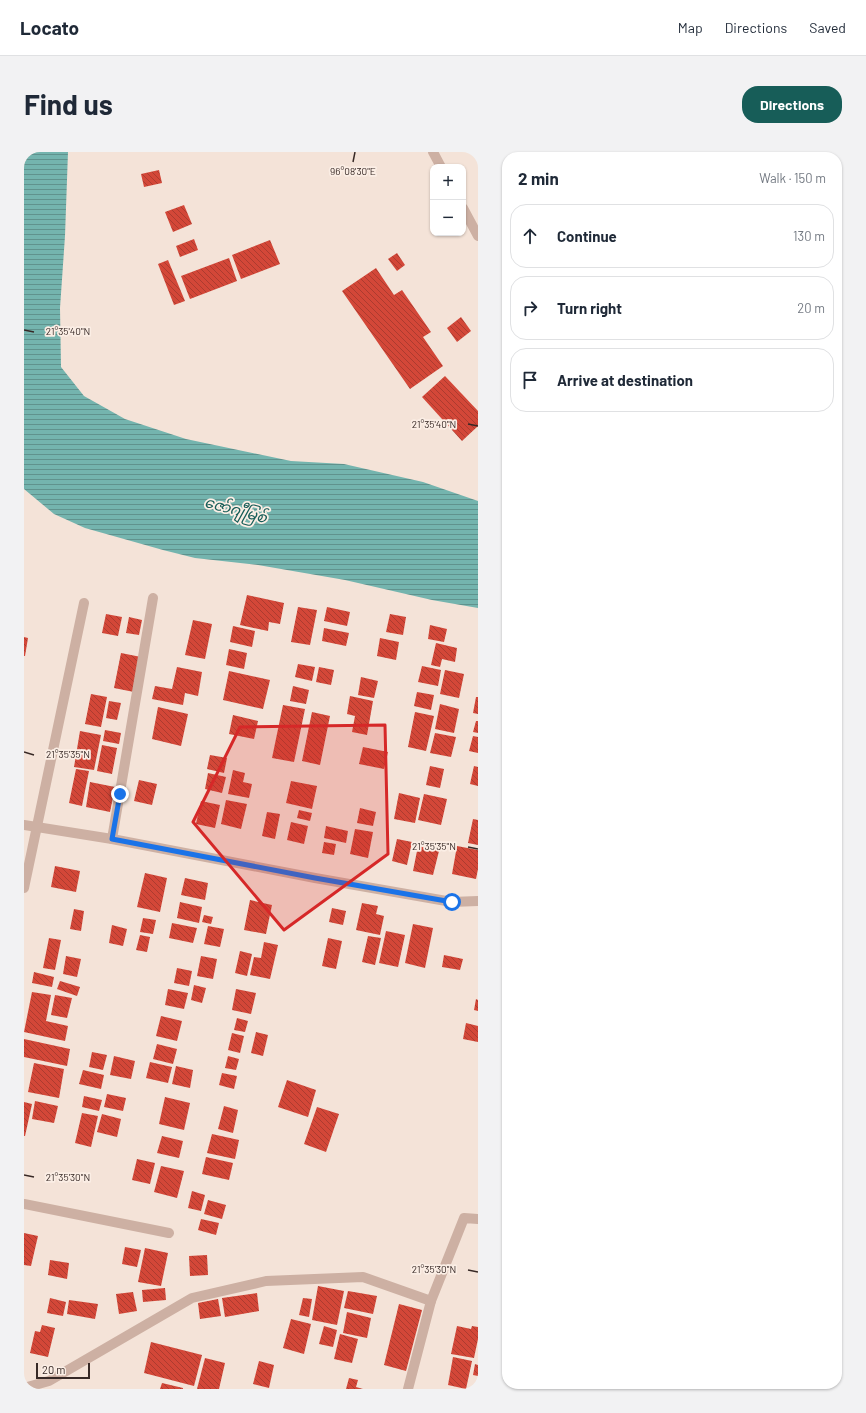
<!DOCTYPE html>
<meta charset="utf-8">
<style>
:root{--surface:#fff;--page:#f2f2f3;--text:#1f2937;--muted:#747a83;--line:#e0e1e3;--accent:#175d58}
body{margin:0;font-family:Barlow,"Noto Sans Myanmar",sans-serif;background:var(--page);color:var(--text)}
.controls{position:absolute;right:12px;top:12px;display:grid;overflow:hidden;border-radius:8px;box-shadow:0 1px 3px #0004}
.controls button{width:36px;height:36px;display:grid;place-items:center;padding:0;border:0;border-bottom:1px solid var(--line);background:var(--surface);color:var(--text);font:20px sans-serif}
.scale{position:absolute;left:12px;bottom:10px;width:54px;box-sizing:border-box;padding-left:4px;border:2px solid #372926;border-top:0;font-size:11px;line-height:14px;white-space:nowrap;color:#372926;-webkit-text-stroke:3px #fbeee5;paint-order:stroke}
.stop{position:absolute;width:12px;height:12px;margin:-9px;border:3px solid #1a73e8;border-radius:50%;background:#fff}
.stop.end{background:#1a73e8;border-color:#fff;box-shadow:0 1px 4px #0008}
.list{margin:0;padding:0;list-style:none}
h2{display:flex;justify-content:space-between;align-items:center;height:52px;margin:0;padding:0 16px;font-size:17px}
h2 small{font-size:13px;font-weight:400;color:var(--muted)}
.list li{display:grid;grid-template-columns:26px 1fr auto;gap:12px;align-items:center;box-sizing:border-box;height:64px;margin:0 8px 8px;padding:0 8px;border:1px solid var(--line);border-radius:16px}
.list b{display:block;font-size:15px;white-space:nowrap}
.list em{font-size:13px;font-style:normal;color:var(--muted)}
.icon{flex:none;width:22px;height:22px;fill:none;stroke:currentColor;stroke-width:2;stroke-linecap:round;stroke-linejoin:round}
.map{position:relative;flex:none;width:454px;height:1237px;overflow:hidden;border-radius:16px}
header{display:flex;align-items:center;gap:24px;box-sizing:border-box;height:56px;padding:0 20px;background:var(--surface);border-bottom:1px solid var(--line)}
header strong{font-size:19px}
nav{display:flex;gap:22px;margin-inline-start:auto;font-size:14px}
.intro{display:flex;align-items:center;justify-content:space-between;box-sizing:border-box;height:96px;padding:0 24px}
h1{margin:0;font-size:28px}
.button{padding:10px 18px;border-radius:16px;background:var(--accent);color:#fff;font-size:14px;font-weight:700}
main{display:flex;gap:24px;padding:0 24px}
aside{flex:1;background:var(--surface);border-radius:16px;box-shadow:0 1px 3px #0004}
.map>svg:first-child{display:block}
.water{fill:url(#water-rules)}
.building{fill:url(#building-back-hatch)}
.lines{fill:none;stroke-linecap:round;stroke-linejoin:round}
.minor{stroke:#cdb0a3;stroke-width:10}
.route{stroke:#1a73e8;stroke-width:5}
.marked{fill:#d62828;fill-opacity:0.2;stroke:#d62828;stroke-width:3;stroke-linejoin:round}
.ticks{fill:none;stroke:#372926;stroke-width:1.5}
.labels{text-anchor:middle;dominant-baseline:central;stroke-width:3.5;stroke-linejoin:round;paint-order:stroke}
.water-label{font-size:15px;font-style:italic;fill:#175d58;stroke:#fbeee5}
.ticks-label{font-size:10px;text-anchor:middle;fill:#372926;stroke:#fbeee5;stroke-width:3.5;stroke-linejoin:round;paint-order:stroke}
</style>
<header>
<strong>Locato</strong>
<nav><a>Map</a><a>Directions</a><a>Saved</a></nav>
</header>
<div class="intro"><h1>Find us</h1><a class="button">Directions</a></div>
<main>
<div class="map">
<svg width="454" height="1237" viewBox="0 0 454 1237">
<defs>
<pattern id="water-rules" width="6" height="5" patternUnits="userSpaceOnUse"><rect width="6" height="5" fill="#74b4ae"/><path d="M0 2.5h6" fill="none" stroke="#60928d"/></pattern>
<pattern id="building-back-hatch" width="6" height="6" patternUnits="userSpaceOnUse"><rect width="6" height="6" fill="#d34738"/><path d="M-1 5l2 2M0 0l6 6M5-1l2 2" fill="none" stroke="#ac3b2f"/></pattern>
</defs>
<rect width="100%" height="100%" fill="#f4e3d8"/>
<path class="water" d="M0,0H44L41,84L36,156L37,215L60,244L101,267L162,287L267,309L320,312L399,330L454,349V456L408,448L321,428L234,413L171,406L139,398L61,376L30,362L0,337Z"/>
<g class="building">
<path d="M135,18L138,31L120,35L117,22Z"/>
<path d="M160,53L168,72L149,80L141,60Z"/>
<path d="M170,87L174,98L156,105L152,94Z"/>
<path d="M246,88L256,112L217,127L208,103Z"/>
<path d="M373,101L381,113L373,119L364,107Z"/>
<path d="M205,106L213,129L166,147L157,124Z"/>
<path d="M144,108L161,149L150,153L134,112Z"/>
<path d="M352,116L370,143L378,138L407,180L399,185L419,214L386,237L318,139Z"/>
<path d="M437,165L447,179L433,190L423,176Z"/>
<path d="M421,224L454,259V274L438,289L398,245Z"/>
<path d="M223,443L260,451L256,472L245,470L244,479L216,473Z"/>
<path d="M274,455L293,458L286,493L267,490Z"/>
<path d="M303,455L326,460L323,474L300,469Z"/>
<path d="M82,462L98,465L94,484L78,481Z"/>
<path d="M366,462L382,465L379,483L362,480Z"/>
<path d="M105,465L118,468L115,483L102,481Z"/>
<path d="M169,468L188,472L181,507L161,503Z"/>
<path d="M406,473L423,477L420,490L404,487Z"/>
<path d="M209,474L231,479L228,495L206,490Z"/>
<path d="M300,476L325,481L322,494L298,489Z"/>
<path d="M0,485L4,486L1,504H0Z"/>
<path d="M356,486L375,490L372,508L353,504Z"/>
<path d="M412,491L433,496L431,510L418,507L416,515L407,513Z"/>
<path d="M205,497L223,501L220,517L202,513Z"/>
<path d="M97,501L117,505L110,540L90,536Z"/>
<path d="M274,512L291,515L288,529L271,525Z"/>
<path d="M398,514L417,518L414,534L394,530Z"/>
<path d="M153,515L178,520L174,544L161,541L159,553L128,547L131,534L148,537Z"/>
<path d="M295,515L310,518L307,533L292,530Z"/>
<path d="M421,518L440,522L435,546L416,542Z"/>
<path d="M205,519L246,528L239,557L199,548Z"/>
<path d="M337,525L354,529L350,546L334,543Z"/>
<path d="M269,534L285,538L282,552L266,549Z"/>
<path d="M393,540L410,543L407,558L390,554Z"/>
<path d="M67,542L83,545L77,575L61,572Z"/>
<path d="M326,544L349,549L343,583L328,580L331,564L323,562Z"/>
<path d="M452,545H454V562L449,561Z"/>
<path d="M85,549L97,551L93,568L82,566Z"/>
<path d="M416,552L435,557L430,581L411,577Z"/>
<path d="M259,553L281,557L270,610L248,606Z"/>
<path d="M134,555L164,562L157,594L128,587Z"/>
<path d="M288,560L306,564L296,613L278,609Z"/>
<path d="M391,560L410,564L402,599L384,595Z"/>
<path d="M209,563L234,569L230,587L205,582Z"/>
<path d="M452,569H454V581L449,580Z"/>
<path d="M81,578L97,581L95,592L79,589Z"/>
<path d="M56,579L77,583L70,618L50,615Z"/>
<path d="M411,581L432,585L427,605L406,601Z"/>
<path d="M449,584L454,585V601L445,599Z"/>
<path d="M78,593L93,596L88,622L73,619Z"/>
<path d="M339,595L364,600L360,617L335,612Z"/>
<path d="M186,603L203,606L200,621L183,617Z"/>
<path d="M406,614L420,617L416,636L402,633Z"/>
<path d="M450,614L454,615V634L446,632Z"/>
<path d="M52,617L65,619L58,654L45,651Z"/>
<path d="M209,618L221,621L219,630L228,632L225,646L204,642Z"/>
<path d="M184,621L202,625L198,641L181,637Z"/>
<path d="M115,628L133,632L128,653L110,649Z"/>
<path d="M267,629L293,634L288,657L262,651Z"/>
<path d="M66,630L91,635L86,660L62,655Z"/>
<path d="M375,641L396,646L391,671L370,667Z"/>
<path d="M400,642L423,647L417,673L394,668Z"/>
<path d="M202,648L223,652L217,677L197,672Z"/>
<path d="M177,649L196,653L191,676L172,672Z"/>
<path d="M336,656L352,660L349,674L333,671Z"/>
<path d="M275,658L288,661L286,669L273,666Z"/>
<path d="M243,660L256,662L251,687L238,684Z"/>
<path d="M449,667L454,668V693L444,691Z"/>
<path d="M267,670L284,674L280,692L263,688Z"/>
<path d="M302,674L324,679L322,691L300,686Z"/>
<path d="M331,677L349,680L344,706L326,702Z"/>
<path d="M373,687L388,690L383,713L368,709Z"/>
<path d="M300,690L312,692L310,703L298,701Z"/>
<path d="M394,694L415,699L409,723L389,719Z"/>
<path d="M433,694L454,698V717L452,727L428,722Z"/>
<path d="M31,714L56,719L52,740L27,735Z"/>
<path d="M121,721L143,726L136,760L113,755Z"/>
<path d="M161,726L184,731L181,748L157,743Z"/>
<path d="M226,748L248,753L242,782L220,778Z"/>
<path d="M156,750L178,755L175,771L153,766Z"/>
<path d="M338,751L354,754L352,762L360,764L356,783L332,778Z"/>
<path d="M308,756L322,759L319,773L305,770Z"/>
<path d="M50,757L60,759L57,779L46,777Z"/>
<path d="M180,763L189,765L187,772L178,770Z"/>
<path d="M119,766L132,768L129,782L116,780Z"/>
<path d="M148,771L173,776L169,791L145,786Z"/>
<path d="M389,772L409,776L401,816L381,811Z"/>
<path d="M88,773L103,777L99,794L85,791Z"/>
<path d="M184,774L200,777L196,795L180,792Z"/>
<path d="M362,779L381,783L374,815L355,811Z"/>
<path d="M116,783L126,785L123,800L112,798Z"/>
<path d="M344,784L357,786L351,813L338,810Z"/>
<path d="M25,786L37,788L31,818L19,816Z"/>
<path d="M304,786L318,789L312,817L298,814Z"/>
<path d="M240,790L254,793L246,827L226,823L230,805L237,806Z"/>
<path d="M216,799L228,802L223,824L211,821Z"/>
<path d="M420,803L439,807L436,818L418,815Z"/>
<path d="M42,804L57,807L53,825L39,822Z"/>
<path d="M177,804L193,807L189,827L173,824Z"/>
<path d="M153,816L168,819L165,834L150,831Z"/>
<path d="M10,820L30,825L28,835L8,831Z"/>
<path d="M36,829L56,835L53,844L33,837Z"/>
<path d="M170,833L182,836L178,851L167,848Z"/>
<path d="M144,837L164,841L160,857L141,853Z"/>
<path d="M212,837L232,841L227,862L208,858Z"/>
<path d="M8,840L27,843L22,869L44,874L41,889L0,880Z"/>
<path d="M31,843L48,846L43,866L27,863Z"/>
<path d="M452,847L454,848V859L450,858Z"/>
<path d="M137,864L158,869L153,889L132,884Z"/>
<path d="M213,866L224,869L221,880L210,878Z"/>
<path d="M442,871L454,874V890L439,887Z"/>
<path d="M232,880L244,883L239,904L227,901Z"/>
<path d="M208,881L220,884L216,901L204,898Z"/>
<path d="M0,887L46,897L43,914L0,905Z"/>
<path d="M133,892L153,897L149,912L129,907Z"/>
<path d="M68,900L83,903L79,918L65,915Z"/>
<path d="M90,904L111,909L107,927L86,923Z"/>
<path d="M204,904L215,907L212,918L201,916Z"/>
<path d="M126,910L148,915L144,931L122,926Z"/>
<path d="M10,911L40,917L35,946L4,940Z"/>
<path d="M152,914L169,918L166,936L148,932Z"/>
<path d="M59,918L80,923L77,937L55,932Z"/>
<path d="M198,921L213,924L210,937L195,933Z"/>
<path d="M263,928L292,938L284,965L254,955Z"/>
<path d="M83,942L102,946L99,959L80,955Z"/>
<path d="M60,944L78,948L75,959L58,955Z"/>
<path d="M141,945L166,951L160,978L135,972Z"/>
<path d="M11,949L34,954L30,971L8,967Z"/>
<path d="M0,950L8,952L1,984H0Z"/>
<path d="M200,954L214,958L209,981L194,977Z"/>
<path d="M293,955L315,962L302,1000L280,992Z"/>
<path d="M58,961L74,964L67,995L51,991Z"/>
<path d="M78,962L97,967L93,985L73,980Z"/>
<path d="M188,982L215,988L211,1007L183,1001Z"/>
<path d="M138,984L159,989L155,1006L133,1001Z"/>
<path d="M182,1005L209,1011L205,1028L178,1022Z"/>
<path d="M113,1007L131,1011L126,1032L108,1028Z"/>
<path d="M137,1014L160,1019L153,1046L130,1040Z"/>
<path d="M168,1039L181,1043L177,1059L164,1056Z"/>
<path d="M184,1048L202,1053L198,1067L180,1062Z"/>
<path d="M177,1067L195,1071L192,1083L174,1078Z"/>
<path d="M0,1081L14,1084L7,1114L0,1113Z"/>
<path d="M101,1095L117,1098L113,1115L98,1112Z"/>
<path d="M121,1096L144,1101L137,1134L114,1130Z"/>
<path d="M183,1103L184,1123L166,1124L165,1104Z"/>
<path d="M26,1108L45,1111L43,1127L24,1123Z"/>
<path d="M294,1134L320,1139L313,1173L288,1168Z"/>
<path d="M141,1136L142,1148L119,1150L118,1138Z"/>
<path d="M324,1139L353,1144L349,1162L320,1156Z"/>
<path d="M109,1140L113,1159L95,1162L92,1142Z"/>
<path d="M233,1141L235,1159L201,1165L198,1146Z"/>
<path d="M26,1146L42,1150L39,1164L23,1161Z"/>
<path d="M279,1146L288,1147L285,1165L275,1163Z"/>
<path d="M194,1147L197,1164L176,1167L174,1151Z"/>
<path d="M45,1148L74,1152L71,1167L43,1162Z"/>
<path d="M375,1152L398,1158L382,1219L360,1213Z"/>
<path d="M323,1160L347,1166L343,1186L319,1181Z"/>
<path d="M267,1167L287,1172L280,1202L259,1196Z"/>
<path d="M18,1173L31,1176L24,1205L6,1201L11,1179L16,1180Z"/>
<path d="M300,1174L313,1178L309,1195L295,1192Z"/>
<path d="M433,1174L447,1177L448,1174L454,1175V1187L450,1206L427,1202Z"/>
<path d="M316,1182L334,1187L328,1211L310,1207Z"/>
<path d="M127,1190L178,1203L170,1234L120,1221Z"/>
<path d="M429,1205L448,1209L442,1237L424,1233Z"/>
<path d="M181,1206L201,1211L195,1237H173Z"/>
<path d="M235,1209L250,1213L245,1236L229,1232Z"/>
<path d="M451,1212L454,1213V1224L449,1223Z"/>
<path d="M325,1226L334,1228L332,1235L339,1237H322Z"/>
<path d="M138,1231L159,1236V1237H136Z"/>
</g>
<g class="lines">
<g class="minor">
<path d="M409,0L417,15"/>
<path d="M439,56L454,84"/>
<path d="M0,673L88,687L291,726L428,750L454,749"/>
<path d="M88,687L129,446"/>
<path d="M0,736L60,451"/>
<path d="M0,1052L145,1081"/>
<path d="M0,1236L25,1229L168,1146L242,1129L339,1125L407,1149"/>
<path d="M384,1237L407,1149L440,1066L454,1067"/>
</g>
</g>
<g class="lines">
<path class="route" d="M96,642L88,687L291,726L428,750"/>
</g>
<path class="marked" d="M361,573L364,702L260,778L169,670L216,575Z"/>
<path class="ticks" d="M329,10L331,0M0,178L10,180M444,272L454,274M0,600L10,603M444,695L454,697M0,1023L10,1025M444,1118L454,1120"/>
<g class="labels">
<g class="water-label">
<text transform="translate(212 357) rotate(15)">ဇော်ဂျီမြစ်</text>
</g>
</g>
<g class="ticks-label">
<text x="329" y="23">96°08'30"E</text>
<text x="44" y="183">21°35'40"N</text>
<text x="410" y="276">21°35'40"N</text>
<text x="44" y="606">21°35'35"N</text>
<text x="410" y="698">21°35'35"N</text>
<text x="44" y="1029">21°35'30"N</text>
<text x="410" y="1121">21°35'30"N</text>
</g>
</svg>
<div class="controls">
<button>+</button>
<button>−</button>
</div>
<div class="scale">20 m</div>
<div class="stop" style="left:428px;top:750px"></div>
<div class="stop end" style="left:96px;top:642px"></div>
</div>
<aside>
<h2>2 min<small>Walk · 150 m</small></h2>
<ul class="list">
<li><svg class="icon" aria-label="ahead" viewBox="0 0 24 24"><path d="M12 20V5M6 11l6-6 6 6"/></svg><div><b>Continue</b></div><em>130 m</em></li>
<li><svg class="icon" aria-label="right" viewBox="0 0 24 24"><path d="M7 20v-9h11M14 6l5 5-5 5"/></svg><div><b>Turn right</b></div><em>20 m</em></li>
<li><svg class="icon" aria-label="arrive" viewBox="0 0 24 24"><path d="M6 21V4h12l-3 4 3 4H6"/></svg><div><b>Arrive at destination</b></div></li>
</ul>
</aside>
</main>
